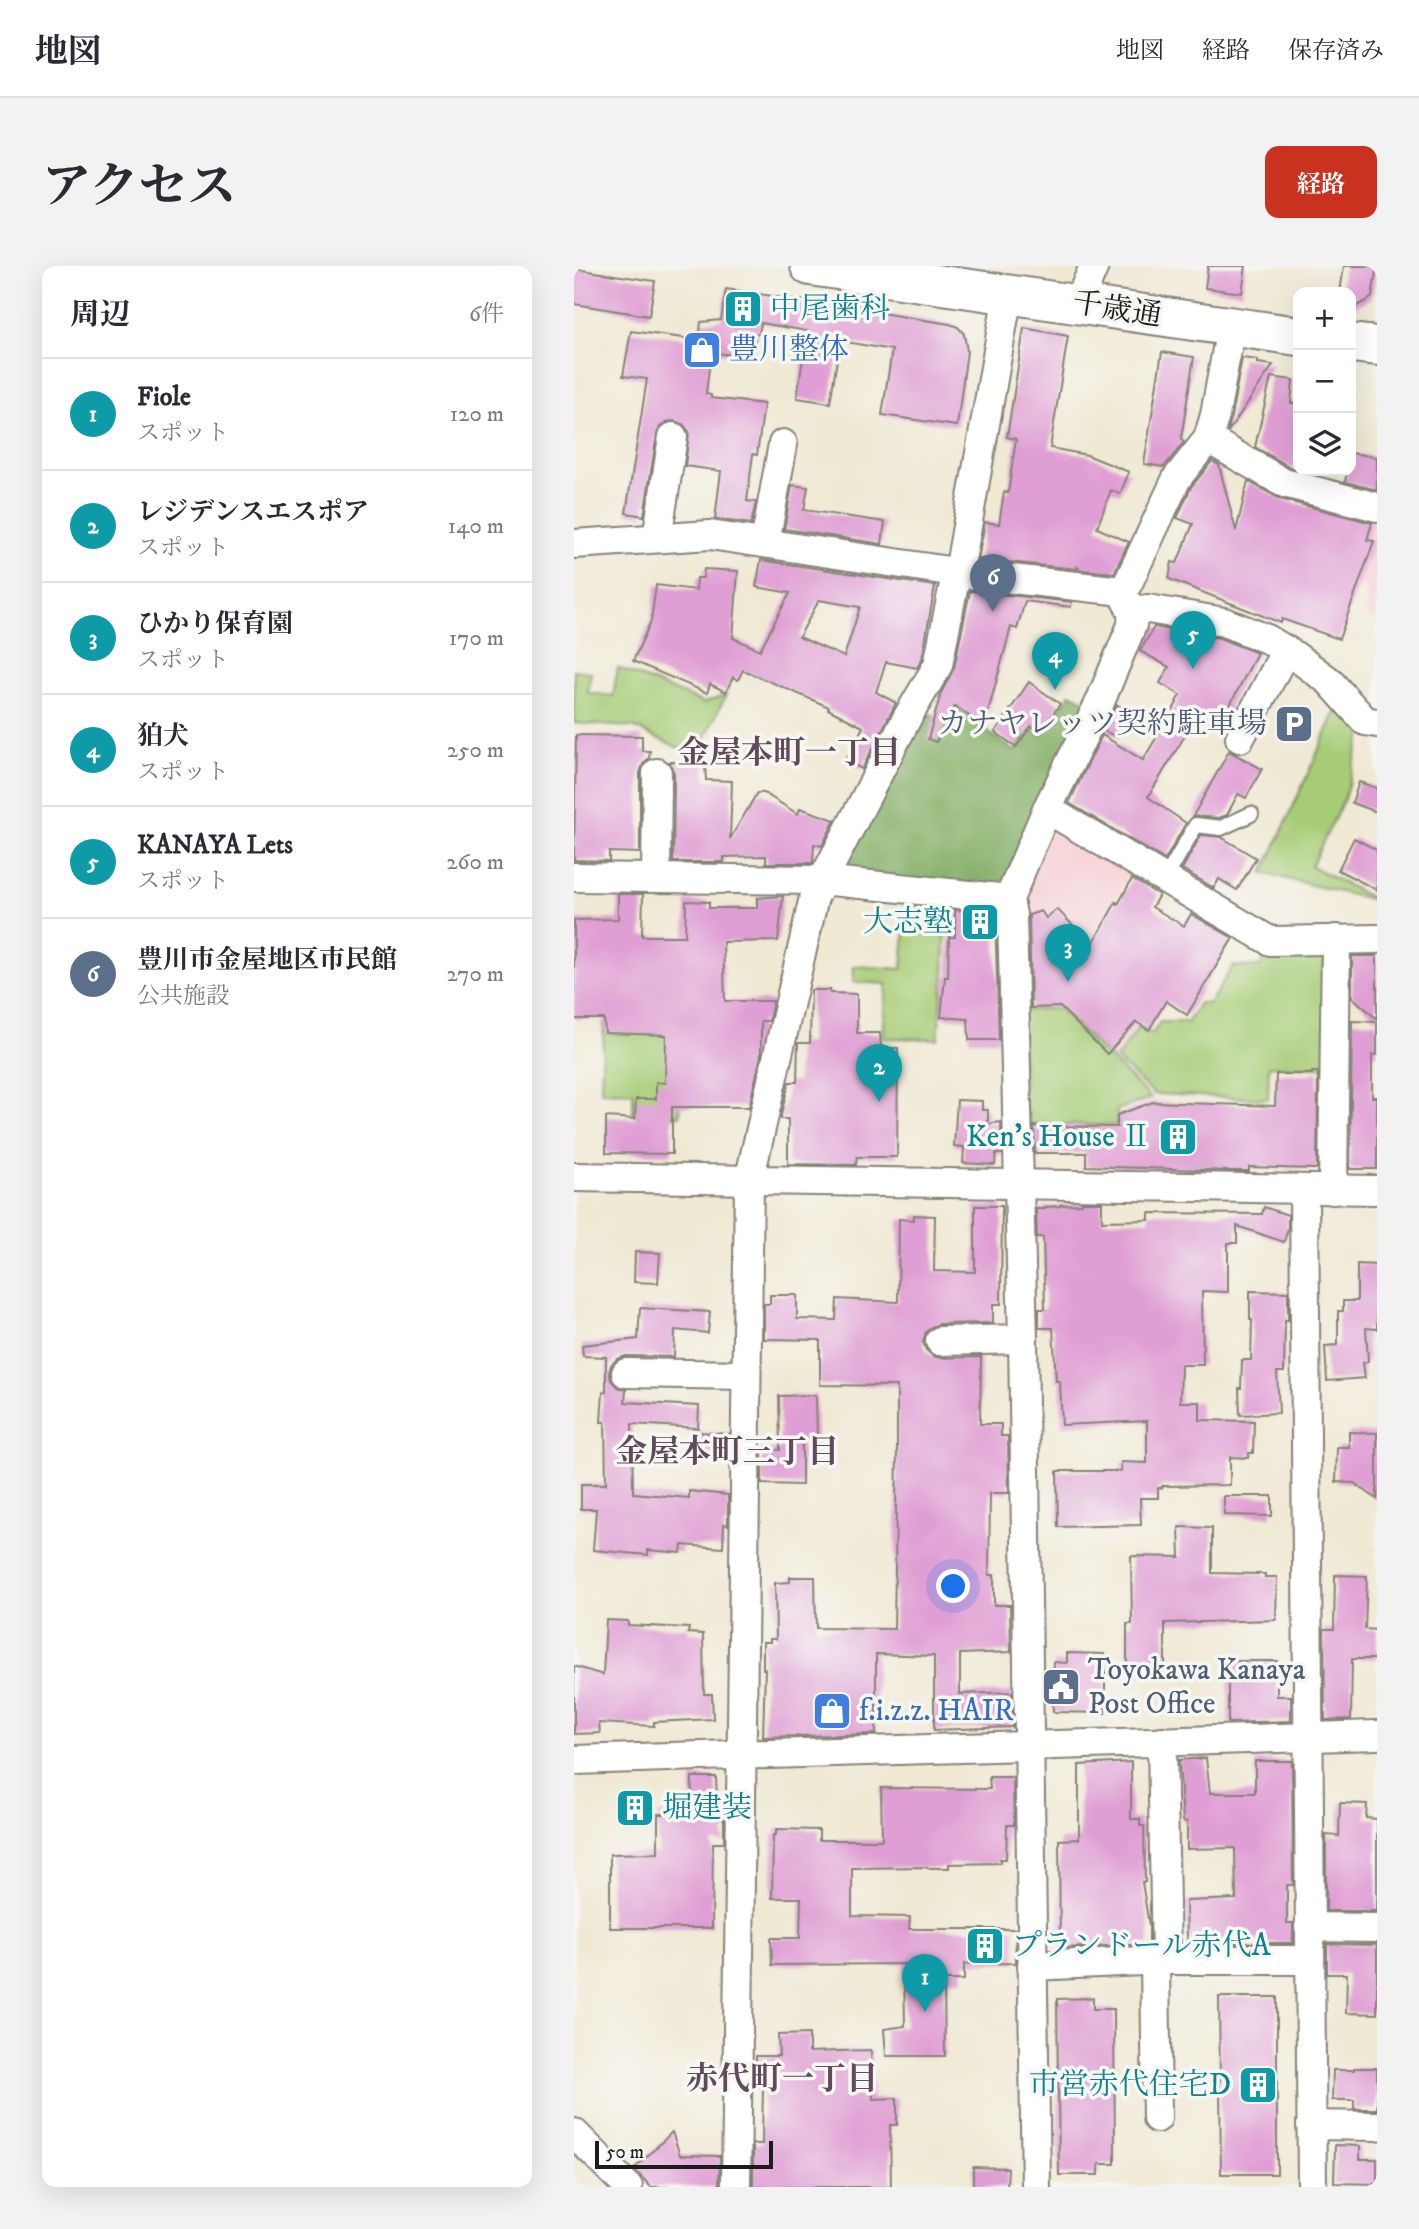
<!DOCTYPE html>
<html lang="ja">
<meta charset="utf-8">
<style>
:root{--surface:#fff;--page:#f2f2f3;--text:#2b2b33;--muted:#7c7c81;--line:#e1e1e2;--accent:#c8321e}
body{margin:0;font-family:"IM FELL DW Pica","Noto Serif JP",serif;background:var(--page);color:var(--text)}
.controls{position:absolute;right:21px;top:21px;display:grid;overflow:hidden;border-radius:14px;box-shadow:0 7px 28px #0002}
.controls button{width:63px;height:63px;display:grid;place-items:center;padding:0;border:0;border-bottom:2px solid var(--line);background:var(--surface);color:var(--text);font:35px sans-serif}
.scale{position:absolute;left:21px;bottom:18px;width:178px;box-sizing:border-box;padding-left:7px;border:4px solid #1c1c1c;border-top:0;font-size:19px;line-height:24px;white-space:nowrap;color:#1c1c1c;-webkit-text-stroke:5px #f6f6f2;paint-order:stroke}
.you{position:absolute;left:380px;top:1321px;width:24px;height:24px;margin:-18px;border:5px solid #fff;border-radius:50%;background:#1a73e8;box-shadow:0 0 0 10px #1a73e833}
.badge{display:grid;place-items:center;width:46px;height:46px;border-radius:50%;background:var(--accent);color:#fff;font-size:23px;font-weight:700}
.pin{position:absolute;translate:-50% -58px;filter:drop-shadow(0 2px 4px #0008)}
.pin::after{content:'';position:absolute;top:37px;width:24px;height:21px;background:inherit;clip-path:polygon(0 0,100% 0,50% 100%)}
.list{margin:0;padding:0;list-style:none}
h2{display:flex;justify-content:space-between;align-items:center;height:91px;margin:0;padding:0 28px;font-size:30px}
h2 small{font-size:23px;font-weight:400;color:var(--muted)}
.list li{display:grid;grid-template-columns:46px 1fr auto;gap:21px;align-items:center;box-sizing:border-box;height:112px;padding:0 28px;border-top:2px solid var(--line)}
.list b{display:block;font-size:26px;white-space:nowrap}
.list p{margin:0;font-size:23px;white-space:nowrap;color:var(--muted)}
.list em{font-size:23px;font-style:normal;color:var(--muted)}
.icon{flex:none;width:38px;height:38px;fill:none;stroke:currentColor;stroke-width:2;stroke-linecap:round;stroke-linejoin:round}
.map{position:relative;flex:none;width:803px;height:1921px;overflow:hidden;border-radius:14px}
header{display:flex;align-items:center;gap:42px;box-sizing:border-box;height:98px;padding:0 35px;background:var(--surface);border-bottom:2px solid var(--line)}
header strong{font-size:33px}
nav{display:flex;gap:38px;margin-inline-start:auto;font-size:24px}
.intro{display:flex;align-items:center;justify-content:space-between;box-sizing:border-box;height:168px;padding:0 42px}
h1{margin:0;font-size:49px}
.button{padding:18px 32px;border-radius:14px;background:var(--accent);color:#fff;font-size:24px;font-weight:700}
main{display:flex;gap:42px;padding:0 42px}
aside{flex:1;background:var(--surface);border-radius:14px;box-shadow:0 7px 28px #0002}
.map>svg:first-child{display:block}
.built{fill:#f7cfd4}
.green{fill:#a7cc76;stroke:#627449;stroke-width:2}
.forest{fill:#85b067;stroke:#506642;stroke-width:2}
.building{fill:#e09fd4;fill-rule:evenodd}
.lines{fill:none;stroke-linecap:round;stroke-linejoin:round}
.lane-casing{stroke:#868278;stroke-width:18}
.street-casing{stroke:#868278;stroke-width:32}
.secondary-casing{stroke:#868278;stroke-width:42}
.lane{stroke:#fff;stroke-width:14}
.street{stroke:#fff;stroke-width:28}
.secondary{stroke:#fff;stroke-width:38}
.labels{text-anchor:middle;dominant-baseline:central;stroke-width:7;stroke-linejoin:round;paint-order:stroke}
.culture-label{font-size:30px;fill:#0d838f;stroke:#f6f6f2;text-anchor:start}
.street-label{font-size:30px;fill:#1c1c1c;stroke:#f6f6f2}
.shop-label{font-size:30px;fill:#366cbe;stroke:#f6f6f2;text-anchor:start}
.service-label{font-size:30px;fill:#4e5e75;stroke:#f6f6f2;text-anchor:end}
.neighbourhood-label{font-size:32px;font-weight:bold;fill:#614a5c;stroke:#f6f6f2}
</style>
<header>
<strong>地図</strong>
<nav><a>地図</a><a>経路</a><a>保存済み</a></nav>
</header>
<div class="intro"><h1>アクセス</h1><a class="button">経路</a></div>
<main>
<aside>
<h2>周辺<small>6件</small></h2>
<ul class="list">
<li><span class="badge" style="background:#0f9aa8">1</span><div><b>Fiole</b><p>スポット</p></div><em>120 m</em></li>
<li><span class="badge" style="background:#0f9aa8">2</span><div><b>レジデンスエスポア</b><p>スポット</p></div><em>140 m</em></li>
<li><span class="badge" style="background:#0f9aa8">3</span><div><b>ひかり保育園</b><p>スポット</p></div><em>170 m</em></li>
<li><span class="badge" style="background:#0f9aa8">4</span><div><b>狛犬</b><p>スポット</p></div><em>250 m</em></li>
<li><span class="badge" style="background:#0f9aa8">5</span><div><b>KANAYA Lets</b><p>スポット</p></div><em>260 m</em></li>
<li><span class="badge" style="background:#5c6f8a">6</span><div><b>豊川市金屋地区市民館</b><p>公共施設</p></div><em>270 m</em></li>
</ul>
</aside>
<div class="map">
<svg width="803" height="1921" viewBox="0 0 803 1921">
<rect width="100%" height="100%" fill="#f6f6f2"/>
<filter id="ink" filterUnits="userSpaceOnUse"><feTurbulence type="fractalNoise" baseFrequency=".0143" numOctaves="2"/><feDisplacementMap in="SourceGraphic" scale="14" xChannelSelector="R" yChannelSelector="G"/><feConvolveMatrix kernelMatrix="1 2 1 2 8 2 1 2 1" color-interpolation-filters="sRGB"/></filter>
<filter id="wash" filterUnits="userSpaceOnUse"><feTurbulence type="fractalNoise" baseFrequency=".00686" numOctaves="4" result="noise"/><feDisplacementMap in="SourceGraphic" scale="28" xChannelSelector="R" yChannelSelector="G"/><feGaussianBlur stdDeviation="1.57" result="paint"/><feColorMatrix in="noise" values="0 0 0 0 0 0 0 0 0 0 0 0 0 0 0 0 0 1.4 0 .05"/><feComposite in="paint" operator="in"/></filter>
<g filter="url(#wash)">
<rect width="100%" height="100%" fill="#f0e9d4"/>
<g class="built">
<path d="M786,245L803,248V354H793L792,322L764,311Z"/>
<path d="M484,557L558,602L515,679L543,744L565,761L539,796L485,743L447,744L444,637L473,561Z"/>
</g>
<g class="green">
<path d="M44,402L130,437L152,429L122,490L59,461L0,457V404L17,406L14,427L39,430Z"/>
<path d="M765,439L789,465L770,533L737,600L803,635L689,607Z"/>
<path d="M334,628L373,631L370,707L364,773L309,772L313,718L279,716L280,700L328,703Z"/>
<path d="M749,683L753,801L695,800L694,833L580,828L542,793L565,761L578,768L586,756H614L625,737H636L659,700L685,701L695,685Z"/>
<path d="M485,743L577,832L543,844L542,859L451,858L447,744Z"/>
<path d="M30,757L108,758L106,850L59,848V826L27,825Z"/>
</g>
<path class="forest" d="M393,422L413,433L398,455L441,485L458,463L467,469L497,427L518,438L427,622L268,610L263,599L349,444L374,458Z"/>
<g id="blocks">
<g class="building">
<path d="M634,0H672L668,27L631,22Z"/>
<path d="M770,0H803L798,31L793,35L777,43V26H766Z"/>
<path d="M0,3L81,15L75,50L0,38Z"/>
<path d="M152,23L238,36V33L301,43L300,46L376,58L384,61L390,68L393,85L383,160L308,149L318,84L266,75L256,137L223,132L233,65L187,57L185,68H182L179,84L171,83L170,91L137,86L132,128L137,129V132L190,138L183,189L179,188L173,235L182,236L177,258L141,253L147,205L111,200L115,166L109,158L101,155L92,156L86,161L83,168L70,250L52,247L73,113L49,110L57,65L125,74L127,56L147,54Z"/>
<path d="M450,62L494,70L476,182L513,189L555,206L546,228L537,224L523,262L555,276L540,307L508,304L503,301V303L404,293L411,256L425,258L430,226L434,227L442,173L433,171Z"/>
<path d="M588,86L620,91L607,173L610,176L590,201L570,198Z"/>
<path d="M668,92L684,94V97L699,99L654,166Z"/>
<path d="M697,111L719,114L717,137L724,138V204L716,201L681,181Z"/>
<path d="M777,187L803,191V224L771,216L773,205H777Z"/>
<path d="M638,195L645,199L662,265L674,215L706,233L798,257L793,274L800,275L765,373L708,353L707,357L595,313L598,296L603,297L619,258L603,252L617,221Z"/>
<path d="M218,219L234,221L230,244L311,256L308,278L210,263Z"/>
<path d="M187,294L361,320L348,393L343,402L312,396L302,426L322,437L288,503L272,494L289,461L254,443L255,441L169,404L164,414L159,411L152,426L136,418L133,427L59,395L77,355L82,319L122,324L123,312H129L130,303L164,305L159,372L186,384L216,327L182,321ZM245,334L286,341L270,391L225,371Z"/>
<path d="M396,325L498,336L497,341L451,335L443,363L437,361L410,461L381,440L362,476L354,473L367,427L380,402Z"/>
<path d="M580,361L645,372L683,387L655,441L662,444L652,463L624,448L574,531L612,557L591,594L495,537L528,469L569,494L603,437L602,436L606,429L586,417L595,401L566,385Z"/>
<path d="M455,416L486,438L466,467L457,460L442,481L421,466Z"/>
<path d="M543,439L555,444L543,471L530,465Z"/>
<path d="M2,469L68,470V485H76L75,492L69,498L66,507V587L35,586V595L0,594Z"/>
<path d="M655,485L688,503L672,532L664,528L653,549L645,552L619,550Z"/>
<path d="M95,496L131,497L132,514L158,515L156,573L183,527H190L224,548L226,542L261,554L248,580L240,578L239,597H192V590L150,591V596H99L100,507Z"/>
<path d="M785,516L803,522V546L778,537Z"/>
<path d="M627,569L647,571L682,592L663,624L645,613L640,622L608,603Z"/>
<path d="M780,572L803,584V624L764,604Z"/>
<path d="M558,613L585,629L578,641L610,660L617,648L659,672L613,749L592,735L575,764L562,756L533,788L486,741L457,742L455,649L467,645L472,652L483,643L518,679L542,636L544,638Z"/>
<path d="M44,628H69L68,670H111L112,635L135,636V642H183V632L209,630L204,675L149,676L151,735H199L195,755H187V790L175,841H98V888L32,887V851L61,853L62,833H82V816L91,817L92,769L31,767L30,753H0V654L44,653Z"/>
<path d="M381,644L421,648L425,774H395L394,753L367,751L371,711H374L375,671H381Z"/>
<path d="M778,690H803V753L778,731Z"/>
<path d="M237,724H256V727L283,728V767H306L307,782H324L323,891H283L282,899L214,898V853H207V849L215,816H223L224,777H236Z"/>
<path d="M778,755L803,756V789H798V831H803V903H776Z"/>
<path d="M738,806H744L743,902L741,903L675,901V905H655L512,900V887H461L460,860L543,861V849L579,836L701,840L702,808H738Z"/>
<path d="M383,834L408,835V844H414V858L427,856L428,888H422L421,899L389,897L390,881L380,880Z"/>
<path d="M508,936H528V955L575,954V947L688,948L690,941L714,949V962L710,976L663,960V977H654V1026L628,1025L629,1099H607L606,1136H626V1154L680,1155L679,1187H675L674,1192L656,1191V1219L588,1220V1222H584V1232H566L567,1259L484,1261L483,1205H547V1196L573,1197V1155L488,1159L486,1115H482L479,1062H465V1043H471L469,971H463L462,943H471V941L486,940V939L508,938Z"/>
<path d="M401,940H428L427,1038H419V1057L365,1058L357,1061L352,1066L349,1076L352,1084L359,1090L366,1092L407,1091L406,1158H427V1170H434L435,1227H416L415,1309H420V1339H436L437,1386L386,1388V1428L438,1426V1461L360,1464V1390L302,1388V1468L189,1471L191,1403H189V1376H196V1373H202L201,1317L216,1316V1311H241L242,1362L320,1363L323,1182V1120L246,1119V1074L190,1073V1038H196V1029H223V1053L262,1054L263,1033L324,1036L325,953L340,954V949L361,950L360,1005L401,1006Z"/>
<path d="M61,986L86,987L84,1017L60,1016Z"/>
<path d="M783,998L803,999V1063L792,1062L794,1096L789,1097L791,1112L753,1115L751,1080L764,1079V1045H769V1035H783Z"/>
<path d="M676,1025L714,1026V1054H711L710,1106H703L705,1147L666,1149L665,1122H667L668,1094H677L678,1054H676Z"/>
<path d="M66,1042L136,1046L134,1067L101,1064L100,1091L52,1090L43,1093L37,1099L35,1106L37,1114L43,1121L52,1124L51,1136L125,1140L124,1162L58,1158L59,1227L115,1232V1225L154,1229V1259L150,1258L149,1282L108,1279L107,1287L74,1284V1289L19,1284L22,1243H7V1218H32L31,1156H27L29,1126H32V1091L9,1090L8,1079L64,1073Z"/>
<path d="M242,1129L243,1172H228V1219L188,1218V1183L206,1184L205,1130Z"/>
<path d="M122,1166L155,1168V1189L120,1187Z"/>
<path d="M775,1166L803,1167V1233L780,1217L762,1216L763,1181H775Z"/>
<path d="M650,1230H698V1250L650,1249Z"/>
<path d="M605,1261L638,1262V1307L691,1308V1311H703L702,1354L591,1357V1405H553V1358H558L557,1290L606,1291Z"/>
<path d="M761,1309L793,1310L791,1363L803,1364V1393H778L777,1453L751,1454L750,1363H760Z"/>
<path d="M32,1354L54,1355V1359L115,1362L114,1367L129,1368L130,1428H138L139,1453L80,1456V1460L25,1457L26,1467L0,1468V1400L29,1409Z"/>
<path d="M493,1387L531,1388V1447L479,1446V1432H476V1413H479L480,1396L493,1397Z"/>
<path d="M654,1395H703V1430H717V1455L654,1457Z"/>
<path d="M632,1492L636,1527H681V1495H718L719,1619H713V1657H719V1677H618V1673H613L612,1635L662,1633L661,1582L613,1583V1556L609,1555L605,1494Z"/>
<path d="M557,1496V1553H566V1560H570L571,1616H568L575,1659V1678L486,1682L485,1574L505,1573V1499Z"/>
<path d="M118,1511H142L144,1554L150,1553V1577H139L138,1662H36V1588L84,1587V1548H117Z"/>
<path d="M415,1511H439L440,1559H433L432,1593H426V1597L375,1598V1602H353V1601L278,1602V1650L336,1651L335,1663H441L442,1697L390,1698V1714H370L371,1790H312L310,1763L331,1760L330,1698L198,1699L197,1672H226L227,1632H198L199,1569H202V1563L245,1564V1574H308L307,1522L416,1523Z"/>
<path d="M766,1537L793,1538L792,1552L803,1553V1645H752V1569L765,1570Z"/>
<path d="M753,1678L803,1679V1748L772,1747L773,1708H753Z"/>
<path d="M645,1731H703V1908H647Z"/>
<path d="M519,1732V1743H540L541,1898H525V1909H485L483,1733Z"/>
<path d="M235,1768V1786L297,1784L299,1833L323,1832V1859H316L317,1921H179V1878H188L189,1820H182V1790H205L204,1769Z"/>
<path d="M780,1802H803V1843H780V1834H758L759,1804H780Z"/>
<path d="M98,1866L106,1889L146,1890L145,1921H77L60,1903Z"/>
<path d="M761,1879L786,1880V1893H803V1918L760,1917Z"/>
<path d="M399,1901L434,1902L433,1921H399Z"/>
</g>
</g>
</g>
<g filter="url(#ink)">
<use href="#blocks" fill-opacity="0" stroke="#868278" stroke-width="2"/>
<g class="lines">
<g class="lane-casing">
<path id="lane" d="M591,613L622,559L647,562L677,548"/>
</g>
<g class="street-casing">
<g id="street">
<path d="M504,38L520,0"/>
<path d="M634,173L710,217L803,241"/>
<path d="M83,272L99,171"/>
<path d="M191,277L209,178"/>
<path d="M0,278L136,269L401,309L549,325"/>
<path d="M559,345L574,343L650,356L693,373L721,390L755,415L791,455L803,457"/>
<path d="M666,472L712,384"/>
<path d="M473,543L696,675L803,673"/>
<path d="M0,611L247,614L435,633"/>
<path d="M82,612L83,507"/>
<path d="M0,911L803,924"/>
<path d="M730,924L738,1921"/>
<path d="M759,924L762,673"/>
<path d="M366,1075L449,1073"/>
<path d="M52,1107L172,1109"/>
<path d="M588,1475L592,1694"/>
<path d="M0,1494L803,1469"/>
<path d="M735,1661L803,1662"/>
<path d="M581,1695L583,1852"/>
<path d="M458,1700L592,1694H736"/>
<path d="M737,1859L803,1860"/>
<path d="M0,1867L54,1921"/>
<path d="M162,1921L175,915L240,631L333,452L364,399L379,323L385,306L434,28"/>
<path d="M462,1921L449,1073L438,649L435,633L473,543L526,436L558,359C560,338 552,342 549,325L554,317L603,212L634,173L641,149L657,61"/>
</g>
</g>
<g class="secondary-casing">
<g id="secondary">
<path d="M236,0L724,70"/>
<path d="M777,77L803,80"/>
</g>
</g>
<use href="#lane" class="lane"/>
<use href="#street" class="street"/>
<use href="#secondary" class="secondary"/>
</g>
</g>
<defs>
<g id="building-square" transform="scale(2.0125)"><rect x="-9" y="-9" width="18" height="18" rx="4" fill="#0f9aa8" stroke="#f6f6f2"/><path d="M-4-6H4V6H1V3H-1V6H-4ZM-2.5-4.3h1.7v1.8h-1.7ZM.8-4.3h1.7v1.8H.8ZM-2.5-1h1.7V.8h-1.7ZM.8-1h1.7V.8H.8Z" fill="#fff"/></g>
<g id="shop-square" transform="scale(2.0125)"><rect x="-9" y="-9" width="18" height="18" rx="4" fill="#3f7fe0" stroke="#f6f6f2"/><path d="M-5-2.5h2.3a2.7 3.5 0 0 1 5.4 0H5L5.5 6h-11ZM-1.5-2.5h3a1.5 2.3 0 0 0-3 0Z" fill="#fff"/></g>
<g id="parking-square" transform="scale(2.0125)"><rect x="-9" y="-9" width="18" height="18" rx="4" fill="#5c6f8a" stroke="#f6f6f2"/><path d="M-3.5-5.5H1a3.5 3.5 0 0 1 0 7H-1V5.5H-3.5ZM-1-3.4V-.6H.8a1.4 1.4 0 0 0 0-2.8Z" fill="#fff"/></g>
<g id="civic-square" transform="scale(2.0125)"><rect x="-9" y="-9" width="18" height="18" rx="4" fill="#5c6f8a" stroke="#f6f6f2"/><path d="M-.6-6.5H3V-4.5H.6V-3L4-1V1h2V6H-6V1h2V-1L-.6-3ZM-1.2 2.5V6h2.4V2.5Z" fill="#fff"/></g>
</defs>
<g fill-rule="evenodd">
<use href="#building-square" x="169" y="43"/>
<use href="#shop-square" x="128" y="84"/>
<use href="#parking-square" x="720" y="458"/>
<use href="#building-square" x="406" y="656"/>
<use href="#building-square" x="604" y="871"/>
<use href="#civic-square" x="487" y="1421"/>
<use href="#shop-square" x="258" y="1445"/>
<use href="#building-square" x="61" y="1542"/>
<use href="#building-square" x="411" y="1680"/>
<use href="#building-square" x="684" y="1819"/>
</g>
<g class="labels">
<g class="culture-label">
<text x="196" y="43">中尾歯科</text>
<text x="379" y="656" text-anchor="end">大志塾</text>
<text x="577" y="871" text-anchor="end">Ken's House Ⅱ</text>
<text x="88" y="1542">堀建装</text>
<text x="438" y="1680">プランドール赤代A</text>
<text x="657" y="1819" text-anchor="end">市営赤代住宅D</text>
</g>
<g class="street-label">
<text transform="translate(543 44) rotate(9)">千歳通</text>
</g>
<g class="shop-label">
<text x="155" y="84">豊川整体</text>
<text x="285" y="1445">f.i.z.z. HAIR</text>
</g>
<g class="service-label">
<text x="693" y="458">カナヤレッツ契約駐車場</text>
<text x="514" y="1404" text-anchor="start">Toyokawa Kanaya<tspan x="514" dy="34">Post Office</tspan></text>
</g>
<g class="neighbourhood-label">
<text x="215" y="488">金屋本町一丁目</text>
<text x="153" y="1187">金屋本町三丁目</text>
<text x="208" y="1814">赤代町一丁目</text>
</g>
</g>
</svg>
<div class="controls">
<button>+</button>
<button>−</button>
<button><svg class="icon" aria-label="layers" viewBox="0 0 24 24"><path d="M12 4l9 5-9 5-9-5zM3 14l9 5 9-5"/></svg></button>
</div>
<div class="scale">50 m</div>
<div class="you"></div>
<div class="pin badge" style="left:351px;top:1746px;background:#0f9aa8">1</div>
<div class="pin badge" style="left:305px;top:836px;background:#0f9aa8">2</div>
<div class="pin badge" style="left:494px;top:716px;background:#0f9aa8">3</div>
<div class="pin badge" style="left:481px;top:424px;background:#0f9aa8">4</div>
<div class="pin badge" style="left:619px;top:403px;background:#0f9aa8">5</div>
<div class="pin badge" style="left:419px;top:346px;background:#5c6f8a">6</div>
</div>
</main>
